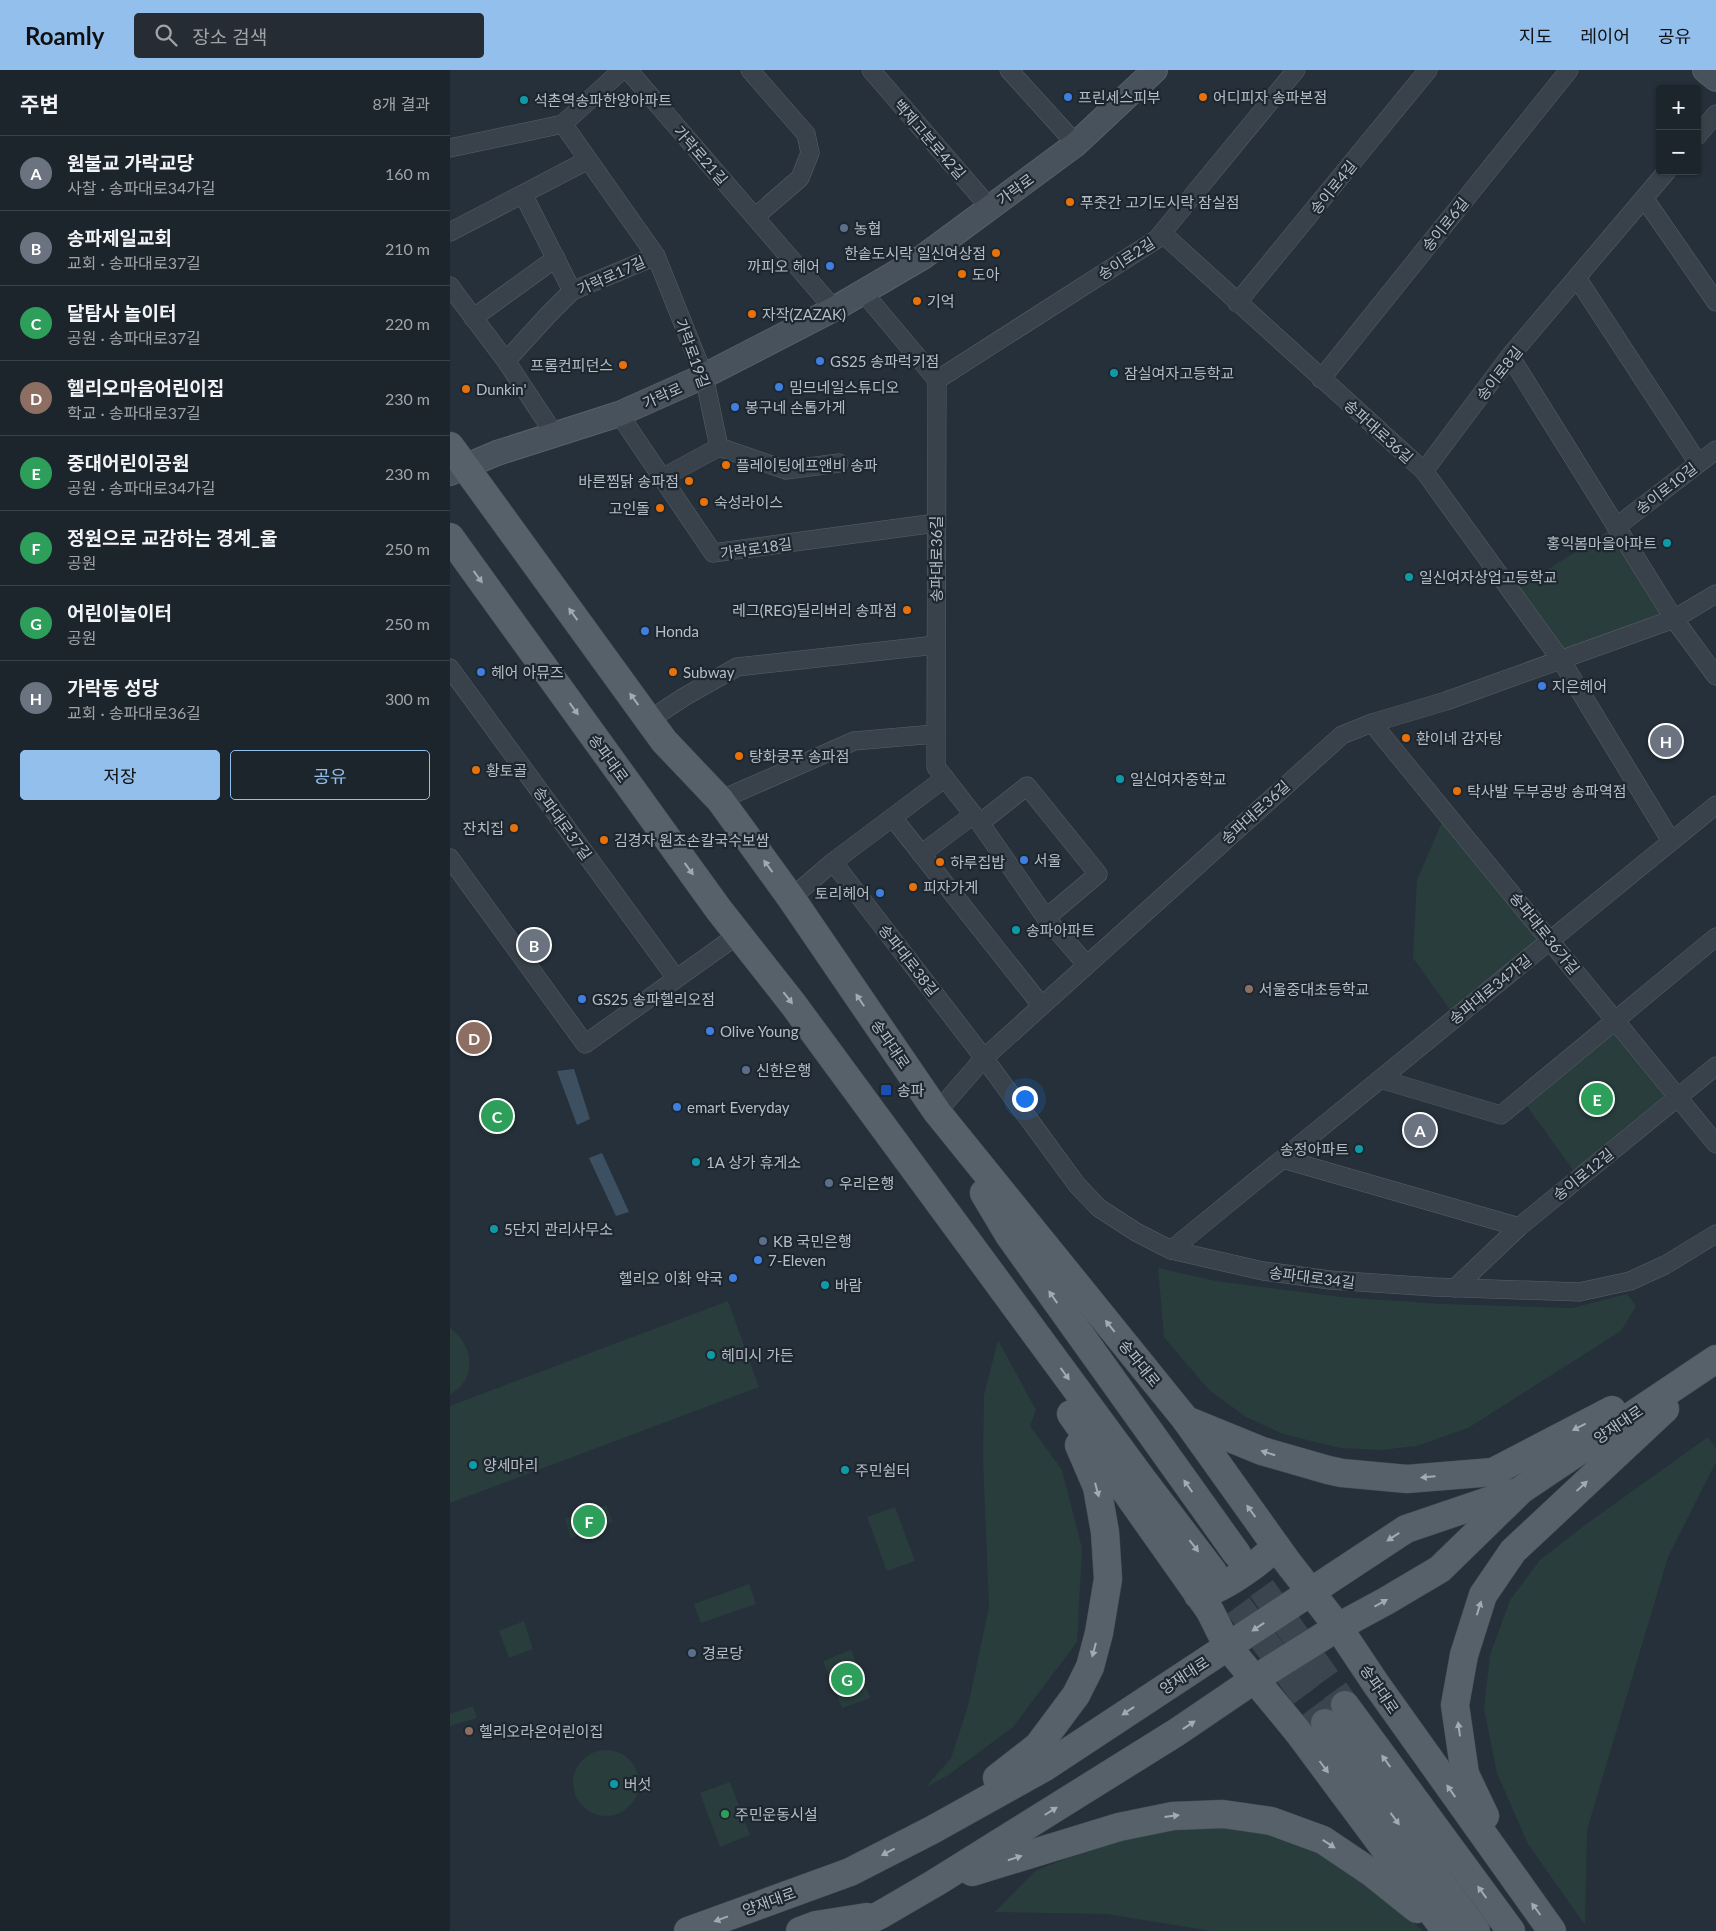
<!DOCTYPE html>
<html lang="ko">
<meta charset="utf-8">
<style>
:root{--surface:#1c242c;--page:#252c34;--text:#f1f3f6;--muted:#a0a4a9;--line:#3a4148;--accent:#93bfed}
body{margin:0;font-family:Lato,"Noto Sans KR",sans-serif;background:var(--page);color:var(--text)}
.controls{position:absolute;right:15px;top:15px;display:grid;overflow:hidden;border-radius:5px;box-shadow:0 1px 4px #0004}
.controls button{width:45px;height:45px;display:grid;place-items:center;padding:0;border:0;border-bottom:1px solid var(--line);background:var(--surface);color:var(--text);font:25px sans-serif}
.you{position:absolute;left:574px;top:1028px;width:18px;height:18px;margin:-12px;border:4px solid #fff;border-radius:50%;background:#1a73e8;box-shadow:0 0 0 8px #1a73e833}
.badge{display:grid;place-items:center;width:32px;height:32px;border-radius:50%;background:var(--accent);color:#fff;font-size:16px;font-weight:700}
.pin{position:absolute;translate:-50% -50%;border:2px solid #fff;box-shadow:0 1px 5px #0006}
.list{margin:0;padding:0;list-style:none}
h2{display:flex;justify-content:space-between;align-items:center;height:65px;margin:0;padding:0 20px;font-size:21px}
h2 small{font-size:16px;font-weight:400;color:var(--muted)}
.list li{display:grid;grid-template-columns:32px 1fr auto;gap:15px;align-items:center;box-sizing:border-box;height:75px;padding:0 20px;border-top:1px solid var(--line)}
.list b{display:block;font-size:19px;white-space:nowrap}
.list p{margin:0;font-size:16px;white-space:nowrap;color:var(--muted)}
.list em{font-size:16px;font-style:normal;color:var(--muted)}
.actions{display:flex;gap:10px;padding:15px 20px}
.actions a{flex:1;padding:11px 0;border:1px solid var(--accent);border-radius:5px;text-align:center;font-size:18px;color:var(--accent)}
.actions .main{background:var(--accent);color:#111}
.icon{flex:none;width:28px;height:28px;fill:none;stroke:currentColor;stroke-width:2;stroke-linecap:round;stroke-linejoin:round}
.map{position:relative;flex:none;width:1266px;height:1861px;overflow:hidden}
header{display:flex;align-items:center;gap:30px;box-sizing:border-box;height:70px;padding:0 25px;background:var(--accent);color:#111}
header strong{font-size:24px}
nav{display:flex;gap:28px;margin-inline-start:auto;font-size:18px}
.search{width:350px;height:45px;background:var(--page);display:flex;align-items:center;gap:12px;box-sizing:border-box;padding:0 18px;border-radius:5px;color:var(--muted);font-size:19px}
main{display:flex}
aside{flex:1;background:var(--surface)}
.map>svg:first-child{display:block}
.green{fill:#283d3c}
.water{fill:#3d5061}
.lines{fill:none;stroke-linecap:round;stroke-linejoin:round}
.primary-tunnel{stroke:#3b454f;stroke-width:28;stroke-dasharray:28 14;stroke-linecap:butt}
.street-casing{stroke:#576068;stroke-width:19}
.secondary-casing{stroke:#576068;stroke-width:26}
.primary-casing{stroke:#424b53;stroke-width:29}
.street{stroke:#39424a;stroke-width:18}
.secondary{stroke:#48525d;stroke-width:24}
.primary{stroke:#57616a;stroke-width:28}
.oneway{fill:#a2abb4}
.shop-dot{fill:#3f7fe0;stroke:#1e272f;stroke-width:2}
.food-dot{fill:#e8710a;stroke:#1e272f;stroke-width:2}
.culture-dot{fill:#0f9aa8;stroke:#1e272f;stroke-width:2}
.service-dot{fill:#5c6f8a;stroke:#1e272f;stroke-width:2}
.education-dot{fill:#8d6e63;stroke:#1e272f;stroke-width:2}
.transit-dot{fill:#1a4fb4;stroke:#1e272f;stroke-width:2}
.leisure-dot{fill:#2e9e5b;stroke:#1e272f;stroke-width:2}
.labels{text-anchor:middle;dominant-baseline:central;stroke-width:4.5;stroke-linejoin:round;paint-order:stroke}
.poi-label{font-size:15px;fill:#b5bdc6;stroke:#1e272f;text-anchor:start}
.street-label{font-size:15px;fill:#b5bdc6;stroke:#1e272f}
</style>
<header>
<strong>Roamly</strong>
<div class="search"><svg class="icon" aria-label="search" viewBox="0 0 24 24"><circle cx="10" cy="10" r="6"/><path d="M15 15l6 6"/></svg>장소 검색</div>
<nav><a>지도</a><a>레이어</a><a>공유</a></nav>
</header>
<main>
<aside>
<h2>주변<small>8개 결과</small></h2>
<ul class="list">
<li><span class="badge" style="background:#6b7280">A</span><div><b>원불교 가락교당</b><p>사찰 · 송파대로34가길</p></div><em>160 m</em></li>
<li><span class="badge" style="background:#6b7280">B</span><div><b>송파제일교회</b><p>교회 · 송파대로37길</p></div><em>210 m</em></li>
<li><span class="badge" style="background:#2e9e5b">C</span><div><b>달탐사 놀이터</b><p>공원 · 송파대로37길</p></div><em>220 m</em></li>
<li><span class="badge" style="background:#8d6e63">D</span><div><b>헬리오마음어린이집</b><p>학교 · 송파대로37길</p></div><em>230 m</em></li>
<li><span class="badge" style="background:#2e9e5b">E</span><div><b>중대어린이공원</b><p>공원 · 송파대로34가길</p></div><em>230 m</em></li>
<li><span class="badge" style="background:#2e9e5b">F</span><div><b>정원으로 교감하는 경계_울</b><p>공원</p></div><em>250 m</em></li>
<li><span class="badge" style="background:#2e9e5b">G</span><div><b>어린이놀이터</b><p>공원</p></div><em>250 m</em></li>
<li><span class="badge" style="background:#6b7280">H</span><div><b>가락동 성당</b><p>교회 · 송파대로36길</p></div><em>300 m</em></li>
</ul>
<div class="actions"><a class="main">저장</a><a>공유</a></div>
</aside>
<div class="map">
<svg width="1266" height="1861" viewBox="0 0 1266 1861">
<rect width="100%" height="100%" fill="#26303a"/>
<g class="green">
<path d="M1160,460L1217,546L1110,580L1067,519Z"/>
<path d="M992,752L1088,868L1001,941L963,888L967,810Z"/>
<path d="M1165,957L1220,1026L1126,1104L1074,1032Z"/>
<circle cx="46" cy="1047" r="19"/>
<path d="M708,1198L766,1211L891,1227L992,1234L1122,1238L1177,1224L1186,1236L1171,1261L1018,1358L967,1376L930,1380L890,1378L833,1364L796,1347L759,1320L714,1267Z"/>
<path d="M278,1231L309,1317L0,1433V1336Z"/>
<path d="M0,1258C23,1274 29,1309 0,1324Z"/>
<path d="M548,1270L586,1340L580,1356L612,1400L632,1478L627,1572L563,1657L497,1706L476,1717L501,1688L518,1636L539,1537L533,1388L534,1325Z"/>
<path d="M1258,1367L1266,1378V1392L1218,1487L1137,1760L1135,1855L1078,1774L1047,1703L1034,1639L1040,1585L1060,1530L1090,1490L1135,1455Z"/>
<path d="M156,1435L163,1452L121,1468L115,1449Z"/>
<path d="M445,1437L465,1491L437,1501L417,1447Z"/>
<path d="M299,1514L306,1534L251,1553L244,1534Z"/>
<path d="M74,1551L83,1579L59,1588L49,1561Z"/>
<path d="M401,1580L420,1628L392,1638L373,1591Z"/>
<path d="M23,1636L27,1648L0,1656V1644Z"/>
<circle cx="156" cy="1713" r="33"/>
<path d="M280,1712L300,1765L270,1777L250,1723Z"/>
<path d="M744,1752L806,1755L867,1775L933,1824L973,1861H762L656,1844L545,1842L585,1801L681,1763Z"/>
</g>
<g class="water">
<path d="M124,999L140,1049L127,1055L107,1001Z"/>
<path d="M152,1083L179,1142L166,1146L139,1088Z"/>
</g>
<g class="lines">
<g class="primary-tunnel">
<path d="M787,1484L895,1635"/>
<path d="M763,1502L875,1653"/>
</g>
<g class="street-casing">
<g id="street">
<path d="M178,0L384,239"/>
<path d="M300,0L356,64L360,83L350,108L305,147"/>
<path d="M421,0L540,138"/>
<path d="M559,0L626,74"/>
<path d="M113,54L206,186L254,306L269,377L336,400L389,393"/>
<path d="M1247,66L1266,44"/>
<path d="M0,78L113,54L172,0"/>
<path d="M73,124L122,221"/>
<path d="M1194,128L1266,232"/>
<path d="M0,162L138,90"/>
<path d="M712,163L974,401L1111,590L1221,771"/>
<path d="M1127,208L1248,393"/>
<path d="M0,216L56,291L105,365"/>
<path d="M413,222L487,310"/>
<path d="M787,233L978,0"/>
<path d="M23,248L106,188"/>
<path d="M1060,286L1224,549L1266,606"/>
<path d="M56,291L99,244L122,221L206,186"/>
<path d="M871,309L1119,0"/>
<path d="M487,310L486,697L530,753L596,848L636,894"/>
<path d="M487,310L707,169L846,0"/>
<path d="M169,344L263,483L486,453"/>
<path d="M974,401L1060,286L1217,101"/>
<path d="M212,408L269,377"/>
<path d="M1166,457L1266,380"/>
<path d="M0,598L226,908"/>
<path d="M199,650L234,627L287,597L486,575"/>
<path d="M922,653L1266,1074"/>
<path d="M270,730L404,671L485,664"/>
<path d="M443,748L591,935"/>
<path d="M530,753L577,716L648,804L596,848"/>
<path d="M471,784L523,745"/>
<path d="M0,788L135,974L289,864"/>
<path d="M383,792L534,988L627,1115L649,1138L686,1162L721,1180L813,1201L880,1210L984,1217L1129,1222L1180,1211L1215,1195L1266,1164"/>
<path d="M341,828L383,792L495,708"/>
<path d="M930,1009L1051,1045L1266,867"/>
<path d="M487,1042L534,988L892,665L922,653L996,631L1224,549L1266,524"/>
<path d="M833,1089L1069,1157"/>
<path d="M721,1180L1266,735"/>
<path d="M1005,1218L1069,1157L1266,996"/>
</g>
</g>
<g class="secondary-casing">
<g id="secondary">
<path d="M1255,0L1266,9"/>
<path d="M0,403L47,383L169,344L254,306L384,239L473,187L626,74L705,0"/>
</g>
</g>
<g class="primary-casing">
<g id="primary">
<path d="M0,376L214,671L270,730L341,828L487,1042L736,1350L836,1490L888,1557L926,1614L1102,1861"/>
<path d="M0,467L269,840L343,934L693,1410L763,1502"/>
<path d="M534,1123L559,1165L787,1484"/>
<path d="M621,1344L760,1541L778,1577L848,1662L996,1861"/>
<path d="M736,1350L812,1381L878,1400L892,1403L957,1409L1043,1402L1162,1340"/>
<path d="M748,1525C771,1521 810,1493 826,1476"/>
<path d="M895,1635L1061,1861"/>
<path d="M875,1653L1026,1861"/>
<path d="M547,1708L588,1676L626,1625L640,1597L649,1563L658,1509L655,1462L647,1417L629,1375"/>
<path d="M1035,1746L1015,1704L1005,1635L1014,1585L1033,1525L1063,1481L1215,1339"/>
<path d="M522,1802L669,1757L723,1746L773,1744L821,1751L873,1770L922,1803L967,1839"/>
<path d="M238,1861L400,1802L482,1760L595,1697L956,1459L1062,1423"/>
<path d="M350,1861L366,1855L417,1847"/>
<path d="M396,1861L430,1845L485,1813L727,1662L805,1609L888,1557L936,1531L990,1499L1071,1420L1266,1289"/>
</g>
</g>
<use href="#street" class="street"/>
<use href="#secondary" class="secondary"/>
<use href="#primary" class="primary"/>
</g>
<defs><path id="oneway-solid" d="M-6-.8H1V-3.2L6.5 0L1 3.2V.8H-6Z" transform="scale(1.25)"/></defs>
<g class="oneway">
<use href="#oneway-solid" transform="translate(28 507) rotate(54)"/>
<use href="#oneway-solid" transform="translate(123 544) rotate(-126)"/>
<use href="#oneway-solid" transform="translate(184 629) rotate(-126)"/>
<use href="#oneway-solid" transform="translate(124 639) rotate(54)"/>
<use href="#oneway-solid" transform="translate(318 796) rotate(-126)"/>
<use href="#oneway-solid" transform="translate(239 799) rotate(54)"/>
<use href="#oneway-solid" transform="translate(338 928) rotate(52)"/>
<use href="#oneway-solid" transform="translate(410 930) rotate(-124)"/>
<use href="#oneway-solid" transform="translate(603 1227) rotate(-125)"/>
<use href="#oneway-solid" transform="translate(660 1256) rotate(-129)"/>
<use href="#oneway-solid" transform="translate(615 1304) rotate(54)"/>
<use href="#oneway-solid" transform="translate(1129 1357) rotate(153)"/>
<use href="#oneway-solid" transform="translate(818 1383) rotate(-163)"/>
<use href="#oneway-solid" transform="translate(978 1407) rotate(175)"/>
<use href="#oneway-solid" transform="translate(738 1416) rotate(-125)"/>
<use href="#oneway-solid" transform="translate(1132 1416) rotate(-43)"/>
<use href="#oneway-solid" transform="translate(647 1420) rotate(75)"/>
<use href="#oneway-solid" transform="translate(801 1441) rotate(-126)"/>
<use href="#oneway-solid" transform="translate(943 1467) rotate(147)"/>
<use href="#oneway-solid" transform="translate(744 1476) rotate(52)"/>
<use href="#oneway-solid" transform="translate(931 1533) rotate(-29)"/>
<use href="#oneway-solid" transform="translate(1029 1538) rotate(-73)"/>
<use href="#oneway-solid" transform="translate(808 1557) rotate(146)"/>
<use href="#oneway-solid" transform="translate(644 1580) rotate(105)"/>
<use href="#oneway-solid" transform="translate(678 1641) rotate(146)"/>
<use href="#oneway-solid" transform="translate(739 1655) rotate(-33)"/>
<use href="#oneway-solid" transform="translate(1009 1659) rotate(-98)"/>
<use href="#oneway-solid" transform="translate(936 1691) rotate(-126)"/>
<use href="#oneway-solid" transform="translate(874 1697) rotate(53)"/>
<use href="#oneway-solid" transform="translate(1001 1721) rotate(-125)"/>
<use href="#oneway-solid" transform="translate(601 1741) rotate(-32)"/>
<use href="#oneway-solid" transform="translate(722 1746) rotate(-7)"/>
<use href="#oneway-solid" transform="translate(945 1749) rotate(54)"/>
<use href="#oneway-solid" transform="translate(879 1774) rotate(33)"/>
<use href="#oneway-solid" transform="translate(438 1782) rotate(153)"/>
<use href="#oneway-solid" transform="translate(565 1788) rotate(-18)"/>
<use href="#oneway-solid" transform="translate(1032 1822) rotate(-126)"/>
<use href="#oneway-solid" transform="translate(1086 1839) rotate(-127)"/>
<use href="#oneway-solid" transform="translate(271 1849) rotate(160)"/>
</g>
<g class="shop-dot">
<circle cx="618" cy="27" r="5"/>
<circle cx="380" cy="196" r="5"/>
<circle cx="370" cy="291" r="5"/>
<circle cx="329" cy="317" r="5"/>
<circle cx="285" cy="337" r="5"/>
<circle cx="195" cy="561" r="5"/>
<circle cx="31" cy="602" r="5"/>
<circle cx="1092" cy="616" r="5"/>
<circle cx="574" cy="790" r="5"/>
<circle cx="430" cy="823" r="5"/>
<circle cx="132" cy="929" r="5"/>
<circle cx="260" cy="961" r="5"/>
<circle cx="227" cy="1037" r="5"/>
<circle cx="308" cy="1190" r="5"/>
<circle cx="283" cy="1208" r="5"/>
</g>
<g class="food-dot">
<circle cx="753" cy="27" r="5"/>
<circle cx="620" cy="132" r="5"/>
<circle cx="546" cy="183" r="5"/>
<circle cx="512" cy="204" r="5"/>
<circle cx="467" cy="231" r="5"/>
<circle cx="302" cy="244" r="5"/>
<circle cx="173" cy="295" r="5"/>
<circle cx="16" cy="319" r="5"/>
<circle cx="276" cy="395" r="5"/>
<circle cx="239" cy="411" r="5"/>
<circle cx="254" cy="432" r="5"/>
<circle cx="210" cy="438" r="5"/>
<circle cx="457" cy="540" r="5"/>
<circle cx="223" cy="602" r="5"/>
<circle cx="956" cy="668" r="5"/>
<circle cx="289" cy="686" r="5"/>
<circle cx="26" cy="700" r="5"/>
<circle cx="1007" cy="721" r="5"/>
<circle cx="64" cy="758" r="5"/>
<circle cx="154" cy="770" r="5"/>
<circle cx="490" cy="792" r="5"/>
<circle cx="463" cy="817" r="5"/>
</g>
<g class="culture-dot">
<circle cx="74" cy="30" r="5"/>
<circle cx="664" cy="303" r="5"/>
<circle cx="1217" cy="473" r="5"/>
<circle cx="959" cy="507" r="5"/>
<circle cx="670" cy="709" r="5"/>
<circle cx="566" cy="860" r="5"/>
<circle cx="909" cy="1079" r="5"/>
<circle cx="246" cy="1092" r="5"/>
<circle cx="44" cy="1159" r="5"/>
<circle cx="375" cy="1215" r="5"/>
<circle cx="261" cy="1285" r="5"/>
<circle cx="23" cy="1395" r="5"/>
<circle cx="395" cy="1400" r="5"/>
<circle cx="164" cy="1714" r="5"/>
</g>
<g class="service-dot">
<circle cx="394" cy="158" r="5"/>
<circle cx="296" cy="1000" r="5"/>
<circle cx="379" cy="1113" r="5"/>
<circle cx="313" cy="1171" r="5"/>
<circle cx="242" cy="1583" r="5"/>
</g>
<g class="education-dot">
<circle cx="799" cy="919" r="5"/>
<circle cx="19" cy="1661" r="5"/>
</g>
<rect class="transit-dot" x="430" y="1014" width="12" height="12" rx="2.5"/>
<circle class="leisure-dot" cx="275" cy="1744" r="5"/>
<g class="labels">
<g class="poi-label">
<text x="628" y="27">프린세스피부</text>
<text x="763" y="27">어디피자 송파본점</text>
<text x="84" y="30">석촌역송파한양아파트</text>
<text x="630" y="132">푸줏간 고기도시락 잠실점</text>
<text x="404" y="158">농협</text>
<text x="536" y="183" text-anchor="end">한솥도시락 일신여상점</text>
<text x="370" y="196" text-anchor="end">까피오 헤어</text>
<text x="522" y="204">도아</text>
<text x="477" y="231">기억</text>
<text x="312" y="244">자작(ZAZAK)</text>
<text x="380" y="291">GS25 송파럭키점</text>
<text x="163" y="295" text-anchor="end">프롬컨피던스</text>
<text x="674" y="303">잠실여자고등학교</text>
<text x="339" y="317">밈므네일스튜디오</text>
<text x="26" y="319">Dunkin'</text>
<text x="295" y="337">봉구네 손톱가게</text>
<text x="286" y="395">플레이팅에프앤비 송파</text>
<text x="229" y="411" text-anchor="end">바른찜닭 송파점</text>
<text x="264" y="432">숙성라이스</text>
<text x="200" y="438" text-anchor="end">고인돌</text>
<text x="1207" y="473" text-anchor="end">홍익봄마을아파트</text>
<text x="969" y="507">일신여자상업고등학교</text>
<text x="447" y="540" text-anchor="end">레그(REG)딜리버리 송파점</text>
<text x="205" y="561">Honda</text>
<text x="41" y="602">헤어 아뮤즈</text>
<text x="233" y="602">Subway</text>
<text x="1102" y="616">지은헤어</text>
<text x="966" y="668">환이네 감자탕</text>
<text x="299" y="686">탕화쿵푸 송파점</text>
<text x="36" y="700">황토골</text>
<text x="680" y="709">일신여자중학교</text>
<text x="1017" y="721">탁사발 두부공방 송파역점</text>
<text x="54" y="758" text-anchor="end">잔치집</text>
<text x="164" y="770">김경자 원조손칼국수보쌈</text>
<text x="584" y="790">서울</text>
<text x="500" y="792">하루집밥</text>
<text x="473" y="817">피자가게</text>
<text x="420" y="823" text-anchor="end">토리헤어</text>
<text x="576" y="860">송파아파트</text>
<text x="809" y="919">서울중대초등학교</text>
<text x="142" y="929">GS25 송파헬리오점</text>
<text x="270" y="961">Olive Young</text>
<text x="306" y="1000">신한은행</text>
<text x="447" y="1020">송파</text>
<text x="237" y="1037">emart Everyday</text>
<text x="899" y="1079" text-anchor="end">송정아파트</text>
<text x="256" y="1092">1A 상가 휴게소</text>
<text x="389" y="1113">우리은행</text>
<text x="54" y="1159">5단지 관리사무소</text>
<text x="323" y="1171">KB 국민은행</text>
<text x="318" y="1190">7-Eleven</text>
<text x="273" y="1208" text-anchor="end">헬리오 이화 약국</text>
<text x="385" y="1215">바람</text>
<text x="271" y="1285">헤미시 가든</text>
<text x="33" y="1395">양세마리</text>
<text x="405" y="1400">주민쉼터</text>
<text x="252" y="1583">경로당</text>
<text x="29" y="1661">헬리오라온어린이집</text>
<text x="174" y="1714">버섯</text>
<text x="285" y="1744">주민운동시설</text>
</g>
<g class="street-label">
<text transform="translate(480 69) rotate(49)">백제고분로42길</text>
<text transform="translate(251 85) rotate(49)">가락로21길</text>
<text transform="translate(883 117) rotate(-51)">송이로4길</text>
<text transform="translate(565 119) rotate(-36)">가락로</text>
<text transform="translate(995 154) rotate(-51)">송이로6길</text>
<text transform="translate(676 188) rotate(-33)">송이로2길</text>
<text transform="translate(161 205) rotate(-24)">가락로17길</text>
<text transform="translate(243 283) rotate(70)">가락로19길</text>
<text transform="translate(1049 303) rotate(-52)">송이로8길</text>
<text transform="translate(212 325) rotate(-24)">가락로</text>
<text transform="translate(929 361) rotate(42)">송파대로36길</text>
<text transform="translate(1216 418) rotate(-38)">송이로10길</text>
<text transform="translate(306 478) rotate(-8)">가락로18길</text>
<text transform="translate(486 489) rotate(-90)">송파대로36길</text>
<text transform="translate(159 688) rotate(54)">송파대로</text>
<text transform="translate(805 742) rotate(-42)">송파대로36길</text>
<text transform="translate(113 753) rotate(54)">송파대로37길</text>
<text transform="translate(1095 863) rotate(51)">송파대로36가길</text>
<text transform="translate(459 890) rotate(52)">송파대로38길</text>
<text transform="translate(1040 919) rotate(-39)">송파대로34가길</text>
<text transform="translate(441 974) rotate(56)">송파대로</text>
<text transform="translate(1133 1104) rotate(-39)">송이로12길</text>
<text transform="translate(862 1207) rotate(7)">송파대로34길</text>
<text transform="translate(690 1293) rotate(51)">송파대로</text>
<text transform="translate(1168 1354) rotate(-34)">양재대로</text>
<text transform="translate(734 1605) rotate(-33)">양재대로</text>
<text transform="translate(930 1619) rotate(56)">송파대로</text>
<text transform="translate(319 1831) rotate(-20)">양재대로</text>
</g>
</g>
</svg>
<div class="controls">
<button>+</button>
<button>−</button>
</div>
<div class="you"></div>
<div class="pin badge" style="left:970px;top:1060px;background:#6b7280">A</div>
<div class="pin badge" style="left:84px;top:875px;background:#6b7280">B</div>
<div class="pin badge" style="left:47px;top:1046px;background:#2e9e5b">C</div>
<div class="pin badge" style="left:24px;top:968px;background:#8d6e63">D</div>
<div class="pin badge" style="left:1147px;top:1029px;background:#2e9e5b">E</div>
<div class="pin badge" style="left:139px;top:1451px;background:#2e9e5b">F</div>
<div class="pin badge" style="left:397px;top:1609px;background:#2e9e5b">G</div>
<div class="pin badge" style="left:1216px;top:671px;background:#6b7280">H</div>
</div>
</main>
